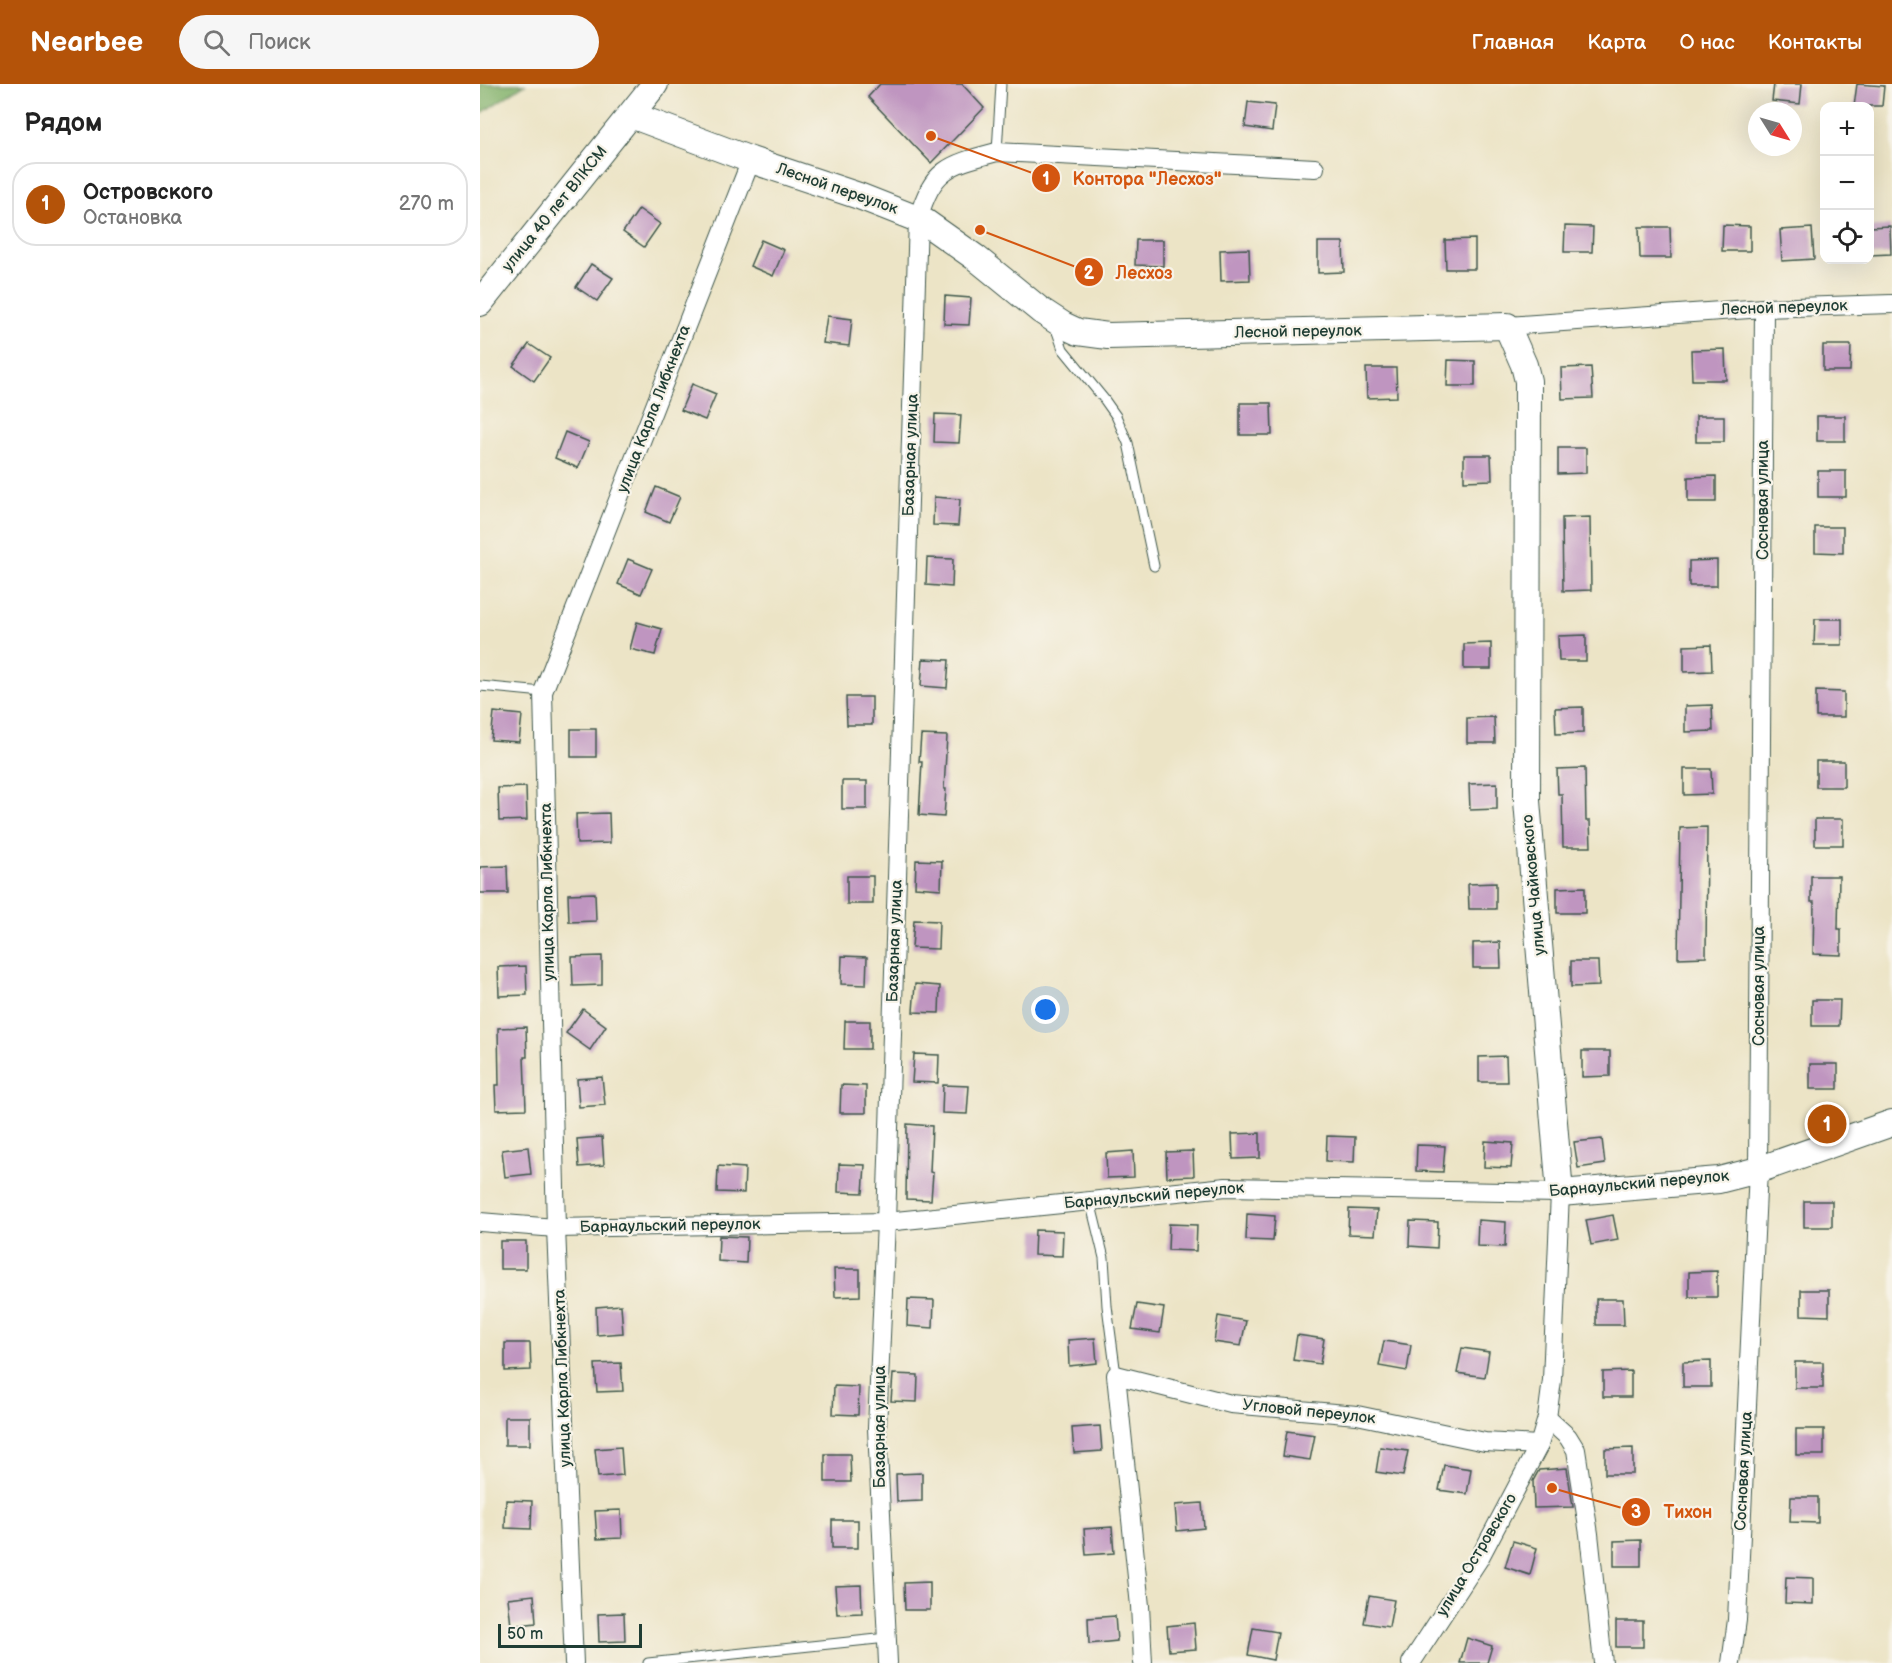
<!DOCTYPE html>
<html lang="ru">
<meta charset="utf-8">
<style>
:root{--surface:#fff;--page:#f6f6f6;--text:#222;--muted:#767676;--line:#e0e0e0;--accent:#b45309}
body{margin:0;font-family:"Balsamiq Sans",sans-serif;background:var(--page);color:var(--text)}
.controls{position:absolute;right:18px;top:18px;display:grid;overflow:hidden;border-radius:12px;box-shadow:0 6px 24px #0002}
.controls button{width:54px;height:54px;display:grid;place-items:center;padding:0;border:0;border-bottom:2px solid var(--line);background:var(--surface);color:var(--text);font:30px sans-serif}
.compass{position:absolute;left:1268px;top:18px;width:54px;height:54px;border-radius:50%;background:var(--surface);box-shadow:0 6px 24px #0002;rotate:127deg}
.scale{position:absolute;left:18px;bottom:15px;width:144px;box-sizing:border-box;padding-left:6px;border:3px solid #1f3d34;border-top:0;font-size:16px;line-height:21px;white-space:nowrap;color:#1f3d34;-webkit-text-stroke:4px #f7f3e8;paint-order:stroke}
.you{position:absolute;left:566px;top:926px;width:21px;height:21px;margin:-15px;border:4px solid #fff;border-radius:50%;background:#1a73e8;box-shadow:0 0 0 9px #1a73e833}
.badge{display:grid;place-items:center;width:39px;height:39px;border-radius:50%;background:var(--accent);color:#fff;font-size:20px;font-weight:700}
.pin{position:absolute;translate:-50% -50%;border:3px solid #fff;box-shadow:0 2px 6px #0006}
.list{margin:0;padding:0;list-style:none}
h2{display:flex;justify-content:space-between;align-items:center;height:78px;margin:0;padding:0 24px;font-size:26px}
h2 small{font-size:20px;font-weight:400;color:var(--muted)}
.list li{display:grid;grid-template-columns:39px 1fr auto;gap:18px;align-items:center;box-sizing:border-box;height:84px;margin:0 12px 12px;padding:0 12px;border:2px solid var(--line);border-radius:24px}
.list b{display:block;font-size:22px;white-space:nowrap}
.list p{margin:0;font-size:20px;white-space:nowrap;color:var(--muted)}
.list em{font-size:20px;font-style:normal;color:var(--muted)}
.icon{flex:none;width:33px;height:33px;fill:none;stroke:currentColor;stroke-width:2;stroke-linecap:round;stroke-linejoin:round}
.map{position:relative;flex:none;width:1412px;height:1579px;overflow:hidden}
header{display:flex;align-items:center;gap:36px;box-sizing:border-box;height:84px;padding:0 30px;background:var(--accent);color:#fff}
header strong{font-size:28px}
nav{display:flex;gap:33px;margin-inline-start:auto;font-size:21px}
.search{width:420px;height:54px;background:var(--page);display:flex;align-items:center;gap:15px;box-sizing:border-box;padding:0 21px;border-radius:33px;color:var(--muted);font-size:22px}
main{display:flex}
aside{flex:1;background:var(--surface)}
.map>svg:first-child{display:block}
.forest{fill:#80b068;stroke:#50764e;stroke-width:1.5}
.building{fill:#bf95c0}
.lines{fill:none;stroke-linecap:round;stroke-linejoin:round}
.lane-casing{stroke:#3e564a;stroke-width:11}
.street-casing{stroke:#3e564a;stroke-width:20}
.secondary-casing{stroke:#3e564a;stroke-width:28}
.lane{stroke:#fff;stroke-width:9}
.street{stroke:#fff;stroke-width:18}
.secondary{stroke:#fff;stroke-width:26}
.labels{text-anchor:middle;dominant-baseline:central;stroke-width:4.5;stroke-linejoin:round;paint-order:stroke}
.street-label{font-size:16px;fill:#1f3d34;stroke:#f7f3e8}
.leader{fill:none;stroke:#d45610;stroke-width:2}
.callout-dot{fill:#d45610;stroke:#f7f3e8;stroke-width:2}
.mark-label{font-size:18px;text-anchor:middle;font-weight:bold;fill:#fff}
.callout-label{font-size:18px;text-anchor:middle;font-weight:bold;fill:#d45610;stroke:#f7f3e8;stroke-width:4.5;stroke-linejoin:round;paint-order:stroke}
</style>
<header>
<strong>Nearbee</strong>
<div class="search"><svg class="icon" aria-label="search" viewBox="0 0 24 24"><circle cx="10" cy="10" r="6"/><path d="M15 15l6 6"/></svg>Поиск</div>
<nav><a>Главная</a><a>Карта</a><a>О нас</a><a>Контакты</a></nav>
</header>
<main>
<aside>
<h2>Рядом<small></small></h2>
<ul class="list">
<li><span class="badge">1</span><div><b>Островского</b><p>Остановка</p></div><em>270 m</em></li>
</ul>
</aside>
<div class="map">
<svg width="1412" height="1579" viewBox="0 0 1412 1579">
<rect width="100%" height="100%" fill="#f7f3e8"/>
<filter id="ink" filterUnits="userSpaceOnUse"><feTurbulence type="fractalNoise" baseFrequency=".0167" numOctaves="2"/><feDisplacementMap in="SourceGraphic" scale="12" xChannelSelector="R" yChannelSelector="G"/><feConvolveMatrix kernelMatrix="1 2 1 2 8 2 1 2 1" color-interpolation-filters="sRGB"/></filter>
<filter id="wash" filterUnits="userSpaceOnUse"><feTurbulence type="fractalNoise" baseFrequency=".008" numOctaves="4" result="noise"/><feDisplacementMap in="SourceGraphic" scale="24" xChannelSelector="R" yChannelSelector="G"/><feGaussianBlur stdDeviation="1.35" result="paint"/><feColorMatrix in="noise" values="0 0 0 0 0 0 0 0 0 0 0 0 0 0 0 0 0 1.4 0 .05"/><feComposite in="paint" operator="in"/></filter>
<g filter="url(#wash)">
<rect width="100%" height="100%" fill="#ece4c6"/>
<path class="forest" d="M0,0H45L0,30Z"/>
<g id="blocks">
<g class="building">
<path d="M400,0H482L504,24L451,79L388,13Z"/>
<path d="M1294,0H1322L1320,20L1292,17Z"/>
<path d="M1377,0L1404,2L1402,22H1374Z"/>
<path d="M768,18L795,21L792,47L765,43Z"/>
<path d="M159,125L180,140L164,163L143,148Z"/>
<path d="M1243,141L1270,142V167H1242Z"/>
<path d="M1085,142L1113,143L1112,168H1084Z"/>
<path d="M1410,142L1411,170L1389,171V143Z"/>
<path d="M1159,143H1190L1191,174H1160Z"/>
<path d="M1332,144L1334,175L1302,177L1300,146Z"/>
<path d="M995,155V185H966L965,156Z"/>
<path d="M281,156L304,166L293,192L270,182Z"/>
<path d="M656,156H683V182L655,181Z"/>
<path d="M838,158H863L864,188L838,189Z"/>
<path d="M769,165L770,196L741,197L740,166Z"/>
<path d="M111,180L133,194L117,217L96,203Z"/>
<path d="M465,212L491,214L489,241L464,240Z"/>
<path d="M347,232L372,235L369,262L343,259Z"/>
<path d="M49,260L70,274L54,297L33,282Z"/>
<path d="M1343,261H1371L1370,287H1343Z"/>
<path d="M1245,265L1246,296H1212L1211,266Z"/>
<path d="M968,276L995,277V302H967Z"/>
<path d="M1111,283L1113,314L1082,315L1081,284Z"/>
<path d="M886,284H916L917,313L887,314Z"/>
<path d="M212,300L236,310L225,336L201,326Z"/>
<path d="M760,319H791L792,351H760Z"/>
<path d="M455,330L481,331L479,359L454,358Z"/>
<rect x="1216" y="332" width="28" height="26"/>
<rect x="1337" y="332" width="28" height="25"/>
<path d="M85,348L109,358L98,384L75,374Z"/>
<path d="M1078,364H1106V389L1078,390Z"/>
<path d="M984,371H1011L1012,396L984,397Z"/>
<rect x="1338" y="387" width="28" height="26"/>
<path d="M1236,392V418H1208V393Z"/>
<path d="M176,403L200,413L189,438L166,428Z"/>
<path d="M454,413L480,415L478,442L453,441Z"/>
<path d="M1110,433L1111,506L1083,507L1082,434Z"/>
<path d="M1335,443H1363V469L1335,468Z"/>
<path d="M447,474L473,475L472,503L446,501Z"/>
<path d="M148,475L172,485L161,510L138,500Z"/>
<path d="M1237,476V502H1209V477Z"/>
<path d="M1335,535H1362V561H1334Z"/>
<path d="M157,538L182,545L175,571L150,565Z"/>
<path d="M1106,551V577H1079L1078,552Z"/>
<path d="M1011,559V585H984V560Z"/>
<path d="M1231,561L1232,587L1204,588V562Z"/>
<path d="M443,575L469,576L467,604L441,602Z"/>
<path d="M1336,607L1364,608V633H1336Z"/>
<path d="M366,613H392V641H367Z"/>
<path d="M1232,621L1233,647L1205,648V622Z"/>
<path d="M1103,623V649L1076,650L1075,624Z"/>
<path d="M14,628L42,631L39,658L11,656Z"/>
<path d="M1014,633L1015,659H987V634Z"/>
<rect x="91" y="645" width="25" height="28"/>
<path d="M441,651L467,652L464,705H466L464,733L439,731L442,678H439Z"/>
<rect x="1336" y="677" width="28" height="26"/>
<path d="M1105,684L1106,737H1110L1111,763H1083L1082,710H1078L1077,685Z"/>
<path d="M1204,685H1231L1232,710L1204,711Z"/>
<rect x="362" y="697" width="25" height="28"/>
<path d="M1017,699V725L990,726L989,700Z"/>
<path d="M46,703L47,736L19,737L18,704Z"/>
<path d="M129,729L130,759L97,760L96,730Z"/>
<rect x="1335" y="735" width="28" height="26"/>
<path d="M1227,743L1226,873L1198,874L1200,744Z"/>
<path d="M436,776L462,777L461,805L435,803Z"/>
<path d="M27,782L28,809H0V783Z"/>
<rect x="367" y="792" width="26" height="28"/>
<path d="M1331,792H1359L1358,845H1361V871L1333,870L1334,818H1331Z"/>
<path d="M1016,799V825H989L988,800Z"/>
<path d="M1105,803V829H1077V804Z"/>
<path d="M115,809L116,837L89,838L88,810Z"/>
<path d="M434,836L459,837L458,865L432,864Z"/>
<path d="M1020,858L1021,884H993V859Z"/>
<path d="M122,872V901L93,902L92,873Z"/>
<path d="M362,872L387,873L386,901L361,900Z"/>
<path d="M1091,877H1118L1119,902L1091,903Z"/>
<path d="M46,882L47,911L19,912L18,883Z"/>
<path d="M435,900L460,902L459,929L433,928Z"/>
<path d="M1332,916H1360L1359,942H1332Z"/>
<path d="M103,925L126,942L110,966L86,949Z"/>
<path d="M365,937H390V965H364Z"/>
<path d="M46,943L47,973H44L46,1025L16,1026L15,1001H19L18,944Z"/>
<path d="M1102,967H1130V992L1102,993Z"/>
<path d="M434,970L459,971L458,999L432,998Z"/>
<path d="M1026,972L1027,998H999V973Z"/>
<rect x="1330" y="980" width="28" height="25"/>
<path d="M122,993L125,1021L99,1023L97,995Z"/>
<path d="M361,1001L386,1002V1029H360Z"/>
<path d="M463,1001L489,1002L487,1030L462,1029Z"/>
<path d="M427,1040L452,1042L450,1088L453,1089L451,1116L426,1115Z"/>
<path d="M780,1049V1074L753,1075L752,1050Z"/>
<path d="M847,1052L875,1053L874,1078L846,1077Z"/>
<path d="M122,1053L124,1081L99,1083L97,1055Z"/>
<path d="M1122,1055L1125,1080L1098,1084L1094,1058Z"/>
<path d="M1005,1057L1033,1059L1031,1084L1004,1083Z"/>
<path d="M937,1061L965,1062L963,1088L936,1087Z"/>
<path d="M48,1063L51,1090L25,1093L22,1066Z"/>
<path d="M653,1067L654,1093L627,1094L626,1069Z"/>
<path d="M713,1067L714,1092L687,1093L686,1068Z"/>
<path d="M359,1080L385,1081L383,1109L358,1108Z"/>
<path d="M238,1082L265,1084L264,1109L237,1108Z"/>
<rect x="1324" y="1117" width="28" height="26"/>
<path d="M869,1125L897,1126L895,1151L868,1150Z"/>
<path d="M767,1130L795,1132L793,1157L766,1156Z"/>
<path d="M1133,1131L1138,1156L1111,1161L1106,1136Z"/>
<path d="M998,1136L1026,1138L1025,1163L997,1162Z"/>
<path d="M930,1137L958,1138L957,1164L929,1162Z"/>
<path d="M689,1140L717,1141L716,1167L688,1166Z"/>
<path d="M555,1146L583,1147L582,1172L554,1171Z"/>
<path d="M239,1152L267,1153L266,1179L238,1177Z"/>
<rect x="20" y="1157" width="26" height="28"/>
<path d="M354,1185H380V1212L355,1213Z"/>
<path d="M1237,1187V1213H1209V1188Z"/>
<path d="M1321,1206H1349V1232L1321,1231Z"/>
<path d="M428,1215L454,1216L453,1244L427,1242Z"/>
<path d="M1116,1215H1143L1144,1241H1116Z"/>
<path d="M657,1220L684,1224L680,1249L652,1245Z"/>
<path d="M141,1221L143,1249L117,1251L116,1223Z"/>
<path d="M738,1232L766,1237L761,1262L734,1258Z"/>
<path d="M817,1251L844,1255L840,1280L813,1276Z"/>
<path d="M615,1254L617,1279L589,1282L588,1256Z"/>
<path d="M904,1257L931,1261L927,1287L899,1282Z"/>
<path d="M25,1259H50L51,1286L25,1287Z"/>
<path d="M982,1264L1009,1268L1005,1293L977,1289Z"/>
<path d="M1231,1277V1303H1203V1278Z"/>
<rect x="1315" y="1278" width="28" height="26"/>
<path d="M141,1279L143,1307L117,1308L115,1280Z"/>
<path d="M1151,1287V1313H1123V1288Z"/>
<path d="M413,1290L438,1291L437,1318L411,1317Z"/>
<path d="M354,1302L379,1303L378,1331L353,1330Z"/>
<rect x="25" y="1333" width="25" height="28"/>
<path d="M620,1342L622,1367L594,1369L592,1344Z"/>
<rect x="1316" y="1345" width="28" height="26"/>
<path d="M807,1347L835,1351L830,1376L803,1372Z"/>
<path d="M141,1363L143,1391L118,1393L115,1365Z"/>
<path d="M900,1363L928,1367L923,1392L896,1388Z"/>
<path d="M1153,1364V1390H1125V1365Z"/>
<path d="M345,1370H370L371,1398H345Z"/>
<path d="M964,1381L991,1385L987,1410L959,1406Z"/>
<path d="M1087,1384L1093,1423L1054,1424L1053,1397L1059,1386Z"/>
<path d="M442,1389V1417L417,1418L416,1390Z"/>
<path d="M1311,1413H1338V1439L1310,1438Z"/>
<path d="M26,1416L52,1417L51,1445L25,1444Z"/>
<path d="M722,1419L724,1444L697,1447L695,1421Z"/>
<path d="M141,1426L142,1454L117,1455L115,1427Z"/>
<rect x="352" y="1436" width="26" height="28"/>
<path d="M632,1443L634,1469L606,1471L604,1445Z"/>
<path d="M1161,1456V1482H1134V1457Z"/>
<path d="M1033,1457L1057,1464L1050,1491L1025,1483Z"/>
<path d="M1306,1493L1333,1494V1520L1305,1519Z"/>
<path d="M450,1498V1526H425L424,1499Z"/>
<path d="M381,1501L382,1529L357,1530L355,1502Z"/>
<path d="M54,1511L56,1539L31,1542L28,1514Z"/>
<path d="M889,1512L914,1516L909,1543L884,1539Z"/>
<path d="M144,1529L145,1557L119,1558L118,1530Z"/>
<path d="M635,1532L637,1557L609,1560L608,1534Z"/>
<rect x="1136" y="1537" width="27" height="26"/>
<path d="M714,1539L716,1565L689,1567L687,1542Z"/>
<path d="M773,1544L798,1548L793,1576L768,1571Z"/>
<path d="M987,1554L1012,1562L1007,1579H980Z"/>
</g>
</g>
</g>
<g filter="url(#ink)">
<use href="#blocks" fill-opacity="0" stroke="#3e564a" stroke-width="1.5"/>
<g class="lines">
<g class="lane-casing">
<g id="lane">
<path d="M517,68L521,0"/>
<path d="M575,242L583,265L624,315L636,332L648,359L674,482"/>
<path d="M0,602L63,608"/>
<path d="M610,1117L624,1174L627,1222L636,1291"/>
<path d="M168,1579L407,1554"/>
</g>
</g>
<g class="street-casing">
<g id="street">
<path d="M1027,242L1284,224L1412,220"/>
<path d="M0,1138L76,1144L406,1138L746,1103L1080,1109L1072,1296L1067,1334L1059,1361L999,1475L931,1579"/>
<path d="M1067,1334L1088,1353L1096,1366L1109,1450L1123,1579"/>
<path d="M94,1579L76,1144L63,608L271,76"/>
<path d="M408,1579L397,1344L406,1138L438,135C453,84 468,81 517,68L835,84"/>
<path d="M663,1579L660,1522L636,1291L751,1320L877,1331L1005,1358L1059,1361"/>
<path d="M1251,1579L1257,1536L1278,1086L1284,224"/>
</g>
</g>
<g class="secondary-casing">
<g id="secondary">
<path d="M151,31L271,76L379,112L445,138L496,174L560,226L583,241L598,248L628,252L1027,242L1044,281L1048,297L1047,717L1080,1109L1239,1096L1278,1086L1412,1039"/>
<path d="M0,219L175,0"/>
</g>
</g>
<use href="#lane" class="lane"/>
<use href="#street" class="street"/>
<use href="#secondary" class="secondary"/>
</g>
</g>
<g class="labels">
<g class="street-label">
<text transform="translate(357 105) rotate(19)">Лесной переулок</text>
<text transform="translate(75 125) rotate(-51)">улица 40 лет ВЛКСМ</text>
<text transform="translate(1304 224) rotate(-2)">Лесной переулок</text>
<text transform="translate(818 248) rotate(-1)">Лесной переулок</text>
<text transform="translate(174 325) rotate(-69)">улица Карла Либкнехта</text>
<text transform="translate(431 371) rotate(-88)">Базарная улица</text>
<text transform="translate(1283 416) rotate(-90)">Сосновая улица</text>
<text transform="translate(1054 801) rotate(-95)">улица Чайковского</text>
<text transform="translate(68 808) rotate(-91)">улица Карла Либкнехта</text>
<text transform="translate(415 857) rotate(-88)">Базарная улица</text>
<text transform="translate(1279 902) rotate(-90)">Сосновая улица</text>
<text transform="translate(1159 1100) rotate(-5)">Барнаульский переулок</text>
<text transform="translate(674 1112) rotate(-5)">Барнаульский переулок</text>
<text transform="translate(190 1142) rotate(-1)">Барнаульский переулок</text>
<text transform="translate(83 1294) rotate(-92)">улица Карла Либкнехта</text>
<text transform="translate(829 1328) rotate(6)">Угловой переулок</text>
<text transform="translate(400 1343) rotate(-90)">Базарная улица</text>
<text transform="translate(1264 1387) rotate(-87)">Сосновая улица</text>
<text transform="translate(997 1471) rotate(-59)">улица Островского</text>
</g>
</g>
<path class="leader" d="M451 52L566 94M500 146L609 188M1072 1404L1156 1428"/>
<g class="callout-dot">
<circle cx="451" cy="52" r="6"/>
<circle cx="500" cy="146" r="6"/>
<circle cx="1072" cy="1404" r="6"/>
<circle cx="566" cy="94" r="15"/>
<circle cx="609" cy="188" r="15"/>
<circle cx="1156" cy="1428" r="15"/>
</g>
<g class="mark-label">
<text x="566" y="101">1</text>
<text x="609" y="195">2</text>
<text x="1156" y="1434">3</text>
</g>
<g class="callout-label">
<text x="667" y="101">Контора "Лесхоз"</text>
<text x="664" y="195">Лесхоз</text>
<text x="1208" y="1434">Тихон</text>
</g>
</svg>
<div class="controls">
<button>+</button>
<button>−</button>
<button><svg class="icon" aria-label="locate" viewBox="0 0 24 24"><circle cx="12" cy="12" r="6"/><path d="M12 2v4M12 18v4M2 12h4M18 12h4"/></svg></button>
</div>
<svg class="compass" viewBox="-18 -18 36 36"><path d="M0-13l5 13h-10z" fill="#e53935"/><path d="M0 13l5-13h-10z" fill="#767676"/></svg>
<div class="scale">50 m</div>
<div class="you"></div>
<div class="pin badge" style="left:1347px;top:1040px">1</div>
</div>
</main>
